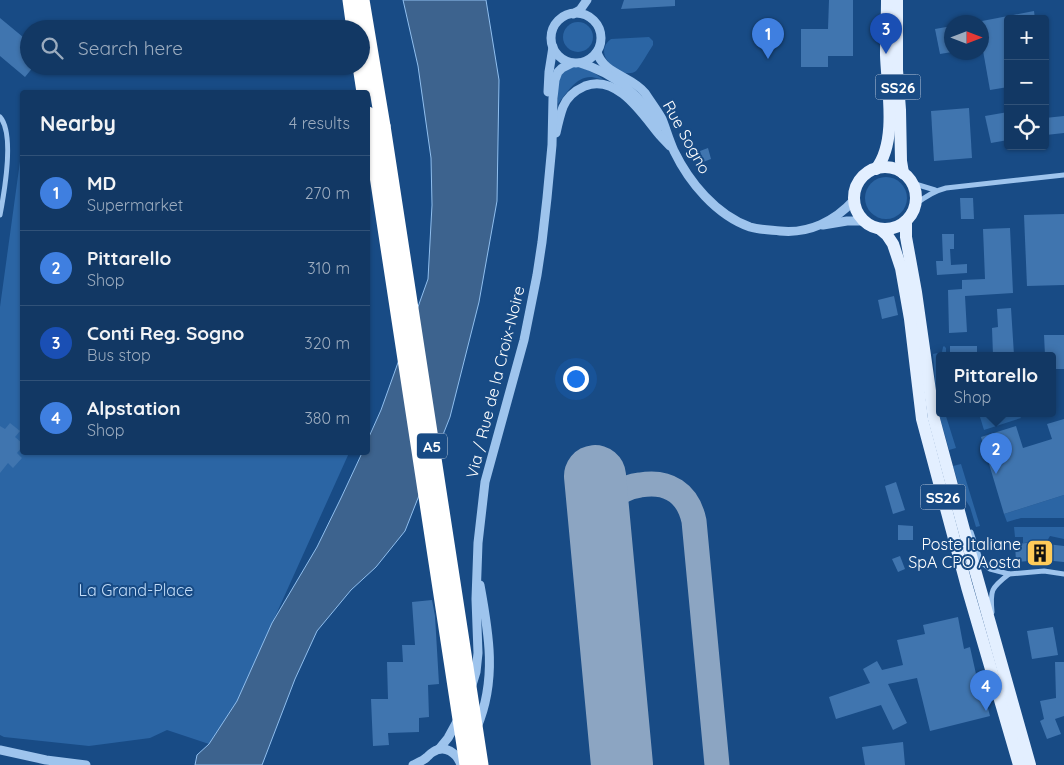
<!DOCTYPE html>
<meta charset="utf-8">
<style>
:root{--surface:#123864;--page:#1b3f6a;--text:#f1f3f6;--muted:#9cacbf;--line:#315278;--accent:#e797bd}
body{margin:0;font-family:Quicksand,sans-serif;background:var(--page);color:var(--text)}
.controls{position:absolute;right:15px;top:15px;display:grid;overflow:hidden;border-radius:5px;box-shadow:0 1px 4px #0004}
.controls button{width:45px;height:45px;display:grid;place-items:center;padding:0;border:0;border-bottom:1px solid var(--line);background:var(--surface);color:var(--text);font:25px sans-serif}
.compass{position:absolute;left:944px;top:15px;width:45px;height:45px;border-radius:50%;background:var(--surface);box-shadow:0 1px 4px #0004;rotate:90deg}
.you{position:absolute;left:575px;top:378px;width:18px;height:18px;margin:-12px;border:4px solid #fff;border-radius:50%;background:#1a73e8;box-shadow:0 0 0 8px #1a73e833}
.badge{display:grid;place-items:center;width:32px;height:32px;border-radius:50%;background:var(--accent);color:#fff;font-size:16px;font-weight:700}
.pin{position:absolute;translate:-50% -41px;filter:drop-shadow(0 1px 2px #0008)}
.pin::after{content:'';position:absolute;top:26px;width:18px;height:15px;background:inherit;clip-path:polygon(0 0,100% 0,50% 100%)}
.popup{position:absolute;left:936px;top:352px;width:120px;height:65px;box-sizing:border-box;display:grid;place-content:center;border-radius:5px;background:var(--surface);filter:drop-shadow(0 1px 4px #0005);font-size:16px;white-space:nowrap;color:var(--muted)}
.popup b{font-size:19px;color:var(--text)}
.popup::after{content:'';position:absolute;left:50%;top:100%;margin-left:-10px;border:10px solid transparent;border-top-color:var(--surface)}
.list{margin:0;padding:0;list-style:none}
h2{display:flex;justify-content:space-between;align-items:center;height:65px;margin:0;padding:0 20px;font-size:21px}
h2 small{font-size:16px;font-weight:400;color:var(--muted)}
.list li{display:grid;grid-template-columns:32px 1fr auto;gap:15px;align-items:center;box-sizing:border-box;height:75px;padding:0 20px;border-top:1px solid var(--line)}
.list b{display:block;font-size:19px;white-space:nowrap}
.list p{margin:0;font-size:16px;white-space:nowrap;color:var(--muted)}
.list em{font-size:16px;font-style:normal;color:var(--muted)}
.icon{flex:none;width:28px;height:28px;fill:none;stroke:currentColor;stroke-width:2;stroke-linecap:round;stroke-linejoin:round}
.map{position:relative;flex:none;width:1064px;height:765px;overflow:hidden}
.search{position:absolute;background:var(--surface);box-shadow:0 1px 4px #0004;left:20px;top:20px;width:350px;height:55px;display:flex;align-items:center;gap:12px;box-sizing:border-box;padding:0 18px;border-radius:28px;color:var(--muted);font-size:19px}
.panel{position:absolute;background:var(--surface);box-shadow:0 1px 4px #0004;left:20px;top:90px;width:350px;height:365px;border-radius:5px}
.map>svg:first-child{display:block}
.green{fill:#2b65a4}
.water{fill:#3d638e;stroke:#90bfef}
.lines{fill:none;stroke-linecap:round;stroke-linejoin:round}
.taxiway{stroke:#8ca5c2;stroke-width:25}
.runway{stroke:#8ca5c2;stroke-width:62}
.building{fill:#4075af}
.minor{stroke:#9ec4ed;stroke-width:5}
.tertiary{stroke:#9ec4ed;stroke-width:9}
.primary{stroke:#e3efff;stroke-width:12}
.motorway{stroke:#fff;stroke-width:15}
.motorway-bridge{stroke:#fff;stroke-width:15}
.labels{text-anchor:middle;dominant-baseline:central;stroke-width:4;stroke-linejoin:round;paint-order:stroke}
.shield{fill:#184b85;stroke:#bac9da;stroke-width:1}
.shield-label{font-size:15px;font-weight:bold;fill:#fff}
.street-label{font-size:16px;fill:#fff;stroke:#184b85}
.poi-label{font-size:16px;fill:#fff;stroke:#184b85;text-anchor:end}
.park-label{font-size:16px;fill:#c3ddf9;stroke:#184b85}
</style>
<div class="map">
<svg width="1064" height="765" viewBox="0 0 1064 765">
<rect width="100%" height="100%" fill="#184b85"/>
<g class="green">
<circle cx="578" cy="37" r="15"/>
<path d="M649,37L653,41V45C649,51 640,67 636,71C622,81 590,54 611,39Z"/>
<path d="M575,67C587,68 595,73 604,80C600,79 596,78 592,77C576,76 567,93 558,104C558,93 556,76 567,69C570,67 573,67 575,67Z"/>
<path d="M22,147V452L349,453L237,701L209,744L167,730L150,738L89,746L4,737L0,735V307Z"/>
<circle cx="886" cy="198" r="21"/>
<path d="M944,346L946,348V355H940V413H945L956,448L949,450L937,407L933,354L942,352L943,347Z"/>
<path d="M992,413H1018L1021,418L984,430L980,417Z"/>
<path d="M961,464L980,526L976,527L970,507L961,493L953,466Z"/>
<path d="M1064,495V518H1021L1007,522L1004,514Z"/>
<path d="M1014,527H1064V539L1050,536L1047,541L1023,543V537H1015Z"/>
</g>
<path class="water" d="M403,0H486L499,80L497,201L479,302L450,417L405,531L376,567L351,590L317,631L295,679L262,765H195L197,755L209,744L237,701L272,623L317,547L341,498L362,453L368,452V439L381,410L428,279L432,205L431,158L418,66Z"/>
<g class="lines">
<path class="taxiway" d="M601,538C601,527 601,517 606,508C613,494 625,487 640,485C668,480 688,493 694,521L717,765"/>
<path class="runway" d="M595,476L622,765"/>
</g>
<g class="building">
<path d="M624,0H675V6L621,9Z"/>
<path d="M829,0H853V56H828V67H801V29H828Z"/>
<path d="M1034,11L1035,19H1013V15Z"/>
<path d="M1008,16V87L990,90L982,45V21Z"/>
<path d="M0,18L29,42V66H34L25,77L0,56Z"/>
<path d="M952,26V52L940,54L935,29Z"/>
<path d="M969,108L972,158L934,161L931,111Z"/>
<path d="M1008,112V140L991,143L985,116Z"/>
<path d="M1064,116V133L1046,135L1045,118Z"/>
<path d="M708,148L711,159L703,162L700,151Z"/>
<path d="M960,198H973L974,219H961Z"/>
<path d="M1064,214V285L1027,286L1024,215Z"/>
<path d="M1010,228L1013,293L965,296L967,332L949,333L948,290L962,289V280L985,279L983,229Z"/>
<path d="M942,234H954V249H950L951,265L967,264V273L937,275L936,261H943Z"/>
<path d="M894,296L898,315L882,319L878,300Z"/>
<path d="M1011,308L1014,355H993L992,328L998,327L997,309Z"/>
<path d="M1044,335H1064V369H1052V355H1045Z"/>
<rect x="950" y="346" width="27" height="9"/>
<path d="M1064,419V495L1004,514L981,437L1016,426L1023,448L1052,439L1047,424Z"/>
<path d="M10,423L20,431L15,437L22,443V447L17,453L22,458L13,468L8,463L0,473V426L5,429Z"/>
<path d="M896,482L905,510L893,514L885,486Z"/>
<path d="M898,525L913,526V540H898Z"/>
<path d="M1047,541V544L1064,546V562L1043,560L1016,562L1015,544Z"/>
<path d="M900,556L905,569L898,572L892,559Z"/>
<path d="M432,600L435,616L439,684L428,685L429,717L419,718V732L388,733L389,745L373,746L371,699H388L387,662H403L402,645H415L412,602Z"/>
<path d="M958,617L964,649L970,647L976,674H979L990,716L930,731L917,678L888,684L907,723L893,730L881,705L836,719L829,697L870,683L863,669L877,661L882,670L903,665L897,640L925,634L923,625Z"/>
<path d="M1053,627L1058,655L1032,659L1027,631Z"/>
<path d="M1055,662H1064V716L1055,719L1061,734L1047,739L1040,721L1044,719L1040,701L1056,698Z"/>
<path d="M903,742L905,765H865L862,747Z"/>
</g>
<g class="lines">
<g class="minor">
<path d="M0,117C15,134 4,194 0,215"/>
<path d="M912,183L935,190"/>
<path d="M916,204C926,196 934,191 946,188L1064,175"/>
<path d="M971,532L981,562L990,569L1009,574L1044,571L1064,574"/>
<path d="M992,612C990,590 991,588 1009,574"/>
</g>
<g class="tertiary">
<circle cx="576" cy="38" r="25"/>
<path d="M573,14L580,10L587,0"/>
<path d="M597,52C603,74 632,76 645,93C650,101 657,110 662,119C666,129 669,140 674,151C689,182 716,215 750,227C760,230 771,230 780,231C809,234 835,221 854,200"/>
<path d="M580,63C614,73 642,96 659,127"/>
<path d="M548,92L549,72L553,47"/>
<path d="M556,133C558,124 560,115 563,107C567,97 576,90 585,86C616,74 641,112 657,132C661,137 666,142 670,146"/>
<path d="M823,225L847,221H864"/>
<path d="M472,685L476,672L478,653L476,599L478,543L485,482L524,340L537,275L542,242L547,198L552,145L553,98L555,80L558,72L562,68L572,63"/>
<path d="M477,727C497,680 489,634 480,585"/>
<path d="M439,749L448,738L459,718"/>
<path d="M0,750L46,760L86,765"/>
<path d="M413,765C417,763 423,761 427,757C431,754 428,755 433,752C445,744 457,753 461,765"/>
</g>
<g class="primary">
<path d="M897,0V70L900,110L901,161L903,173"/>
<circle cx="885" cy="198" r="31"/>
<path d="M876,169C898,141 887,88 886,55C886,36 887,18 887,0"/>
<path d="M906,221V237L916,292L934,419L970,552L1030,765"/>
<path d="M880,229L887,235L893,244L901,268L910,319L922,419L967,587L1019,765"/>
</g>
<g class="motorway">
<path d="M350,0L354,29"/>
<path d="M362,0L383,126"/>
<path d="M360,66L364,92"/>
<path d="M368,114L370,130"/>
</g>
<g class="motorway-bridge">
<path d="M383,126L481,765"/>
<path d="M370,130L467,765"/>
</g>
</g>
<defs>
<g id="building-square" transform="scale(1.4375)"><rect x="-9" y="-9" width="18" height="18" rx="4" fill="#ffcb59" stroke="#184b85"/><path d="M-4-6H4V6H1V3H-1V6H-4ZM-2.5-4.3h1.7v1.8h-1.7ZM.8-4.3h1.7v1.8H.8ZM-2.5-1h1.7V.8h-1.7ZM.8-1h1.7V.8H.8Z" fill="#111"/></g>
</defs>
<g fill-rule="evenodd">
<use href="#building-square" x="1040" y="553"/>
</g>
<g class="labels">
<g class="shield">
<rect x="875.5" y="74.5" width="45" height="25" rx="4"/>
<rect x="417" y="433.5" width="30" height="25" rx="4"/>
<rect x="920.5" y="484.5" width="45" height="25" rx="4"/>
</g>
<g class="shield-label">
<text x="898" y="87">SS26</text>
<text x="432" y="446">A5</text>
<text x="943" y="497">SS26</text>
</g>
<g class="street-label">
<text transform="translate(687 137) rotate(61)">Rue Sogno</text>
<text transform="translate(495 382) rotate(-76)">Via / Rue de la Croix-Noire</text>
</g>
<g class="poi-label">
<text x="1021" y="544">Poste Italiane<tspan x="1021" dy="18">SpA CPO Aosta</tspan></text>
</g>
<g class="park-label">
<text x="136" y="590">La Grand-Place</text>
</g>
</g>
</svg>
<div class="controls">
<button>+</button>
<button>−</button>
<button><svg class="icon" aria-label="locate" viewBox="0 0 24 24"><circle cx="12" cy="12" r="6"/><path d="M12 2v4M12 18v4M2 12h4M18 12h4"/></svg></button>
</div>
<svg class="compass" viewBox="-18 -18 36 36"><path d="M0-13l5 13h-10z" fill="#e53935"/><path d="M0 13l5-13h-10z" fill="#9cacbf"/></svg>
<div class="you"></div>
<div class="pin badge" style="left:768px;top:59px;background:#3f7fe0">1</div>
<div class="pin badge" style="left:996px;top:474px;background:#3f7fe0">2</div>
<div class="popup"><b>Pittarello</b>Shop</div>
<div class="pin badge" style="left:886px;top:54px;background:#1a4fb4">3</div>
<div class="pin badge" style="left:986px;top:711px;background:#3f7fe0">4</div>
<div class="search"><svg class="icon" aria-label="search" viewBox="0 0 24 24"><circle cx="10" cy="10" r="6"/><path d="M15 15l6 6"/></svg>Search here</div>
<section class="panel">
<h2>Nearby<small>4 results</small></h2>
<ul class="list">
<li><span class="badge" style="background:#3f7fe0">1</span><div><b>MD</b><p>Supermarket</p></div><em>270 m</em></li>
<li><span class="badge" style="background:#3f7fe0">2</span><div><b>Pittarello</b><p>Shop</p></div><em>310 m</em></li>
<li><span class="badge" style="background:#1a4fb4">3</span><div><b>Conti Reg. Sogno</b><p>Bus stop</p></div><em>320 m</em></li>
<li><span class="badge" style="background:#3f7fe0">4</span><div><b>Alpstation</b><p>Shop</p></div><em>380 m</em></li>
</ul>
</section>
</div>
